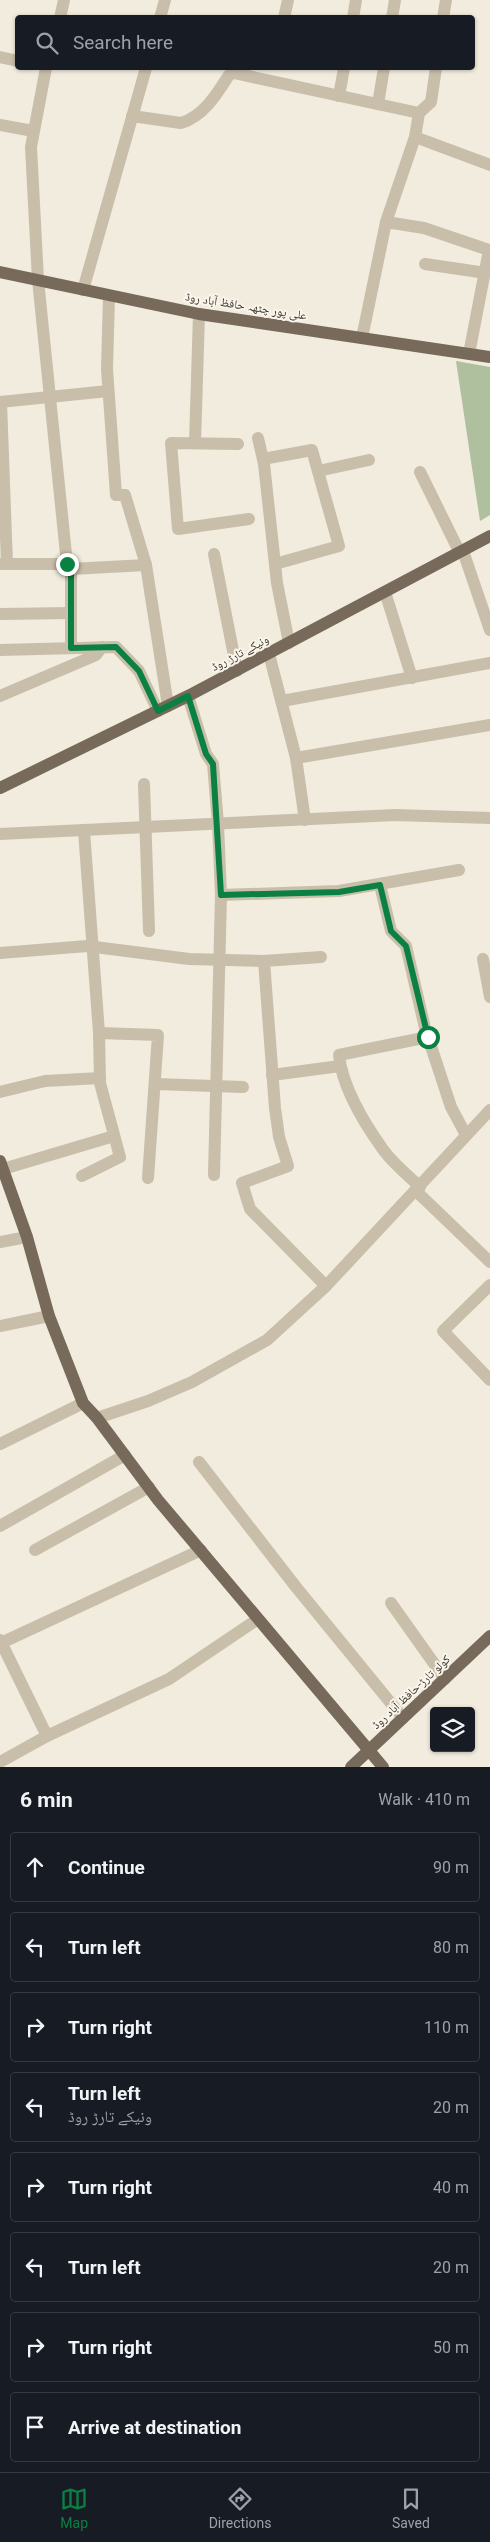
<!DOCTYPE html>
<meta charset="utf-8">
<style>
:root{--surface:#171b24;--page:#20242c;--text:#f1f3f6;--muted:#9ea1a6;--line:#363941;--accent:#0b8043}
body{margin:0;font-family:Roboto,"Noto Naskh Arabic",sans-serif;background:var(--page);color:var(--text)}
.controls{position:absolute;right:15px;bottom:15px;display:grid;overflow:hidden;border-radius:5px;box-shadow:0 1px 4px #0004}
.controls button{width:45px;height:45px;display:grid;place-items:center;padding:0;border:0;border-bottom:1px solid var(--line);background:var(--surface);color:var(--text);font:25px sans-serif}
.stop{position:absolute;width:15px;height:15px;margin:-11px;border:4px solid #0b8043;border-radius:50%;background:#fff}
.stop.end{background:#0b8043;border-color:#fff;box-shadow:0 1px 5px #0008}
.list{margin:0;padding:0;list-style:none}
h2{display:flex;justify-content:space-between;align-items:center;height:65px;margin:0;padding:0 20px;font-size:21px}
h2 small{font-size:16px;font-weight:400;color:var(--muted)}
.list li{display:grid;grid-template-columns:32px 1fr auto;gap:15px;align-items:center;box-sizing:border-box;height:70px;margin:0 10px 10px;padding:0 10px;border:1px solid var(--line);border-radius:5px}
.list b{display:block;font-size:19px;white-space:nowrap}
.list p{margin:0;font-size:16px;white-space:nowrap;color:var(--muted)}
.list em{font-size:16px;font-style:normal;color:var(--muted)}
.icon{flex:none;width:28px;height:28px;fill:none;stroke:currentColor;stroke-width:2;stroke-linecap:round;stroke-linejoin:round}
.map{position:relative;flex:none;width:490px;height:1767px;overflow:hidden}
.search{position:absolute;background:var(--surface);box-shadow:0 1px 4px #0004;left:15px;right:15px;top:15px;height:55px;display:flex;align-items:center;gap:12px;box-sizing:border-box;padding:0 18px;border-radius:5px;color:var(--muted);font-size:19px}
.sheet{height:705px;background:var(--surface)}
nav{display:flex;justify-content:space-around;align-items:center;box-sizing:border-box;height:70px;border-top:1px solid var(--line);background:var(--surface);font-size:14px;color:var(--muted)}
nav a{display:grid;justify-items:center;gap:2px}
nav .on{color:var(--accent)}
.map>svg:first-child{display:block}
.green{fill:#aec09e}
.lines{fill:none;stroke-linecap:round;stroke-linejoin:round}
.minor{stroke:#c9beaa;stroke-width:12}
.major{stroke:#786a5b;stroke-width:12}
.route{stroke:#0b8043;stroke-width:6}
.labels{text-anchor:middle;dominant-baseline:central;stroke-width:4;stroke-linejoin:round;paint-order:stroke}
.street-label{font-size:12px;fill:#373029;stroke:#f9f5ea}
</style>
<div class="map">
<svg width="490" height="1767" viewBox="0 0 490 1767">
<rect width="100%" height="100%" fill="#f1ecdd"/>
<path class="green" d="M456,361L490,367V515L480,521Z"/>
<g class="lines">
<g class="minor">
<path d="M60,18L64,0"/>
<path d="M160,18L165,0"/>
<path d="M284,18L288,0"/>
<path d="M353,18L356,0"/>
<path d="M392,18L395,0"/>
<path d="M443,18L446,0"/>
<path d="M0,57L18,61"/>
<path d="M339,96L344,68"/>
<path d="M378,104L384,68"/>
<path d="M132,116L181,123C203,117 217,94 229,75L234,73L419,113"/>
<path d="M0,125L33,131"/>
<path d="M415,137L490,165"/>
<path d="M386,222L424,228L489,250L469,354"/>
<path d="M425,264L486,273"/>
<path d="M83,290L146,68"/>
<path d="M109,296L107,369L116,495H125L146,565L168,706"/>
<path d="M362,338L386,222L415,137L419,113L431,102L436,68"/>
<path d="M0,402L108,391"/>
<path d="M1,402L7,564"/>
<path d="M258,438L264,464L277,583L289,643"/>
<path d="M195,442L199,314"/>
<path d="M238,444L171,443L178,529L249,519"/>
<path d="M263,459L312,450L339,546L275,564"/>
<path d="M318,471L369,460"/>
<path d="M420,472L460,553"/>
<path d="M463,551L490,630"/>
<path d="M214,554L237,671"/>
<path d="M0,564H67L38,280L31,147L46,68"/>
<path d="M67,564L71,569V648"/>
<path d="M71,569L146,565"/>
<path d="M385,592L412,678"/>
<path d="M0,614L71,613"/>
<path d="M0,650L116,647L139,671L158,711"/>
<path d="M269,654L296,758L305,820"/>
<path d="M0,696L96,655L102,647"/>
<path d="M188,696L206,754L213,764L218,824L221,895L214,1175"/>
<path d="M282,701L490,663"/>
<path d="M296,758L490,725"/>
<path d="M144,784L149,931"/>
<path d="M0,834L395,815L490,818"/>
<path d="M380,885L391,931L406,946L425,1028L451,1107L466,1135"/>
<path d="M221,895L339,891L459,870"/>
<path d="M0,953L87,946L189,959L264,961L321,957"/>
<path d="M483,959L490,997"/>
<path d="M264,961L275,1108L279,1137L288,1166L242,1183L250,1209L326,1286"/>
<path d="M99,1033L158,1035L148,1178"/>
<path d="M272,1075L340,1066"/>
<path d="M155,1084L243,1087"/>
<path d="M0,1092L45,1081L100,1078"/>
<path d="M3,1169L114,1136"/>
<path d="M82,1176L120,1157L100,1083L99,1033L84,831"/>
<path d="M420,1187C408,1175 392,1163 382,1148C364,1123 342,1086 339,1055L428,1037"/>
<path d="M416,1191L490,1262"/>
<path d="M0,1242L27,1237"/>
<path d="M490,1285L443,1331L490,1380"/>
<path d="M0,1326L49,1316"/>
<path d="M97,1418L148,1401L192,1382L267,1340L326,1286L490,1110"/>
<path d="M0,1444L83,1403"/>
<path d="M199,1462L296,1587L403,1718"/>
<path d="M0,1526L125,1455"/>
<path d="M35,1550L149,1487"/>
<path d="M391,1603L445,1679"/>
<path d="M0,1640L47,1736"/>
<path d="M1,1643L201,1550"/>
<path d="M0,1762L47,1736L169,1679L258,1619"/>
</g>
<g class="major">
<path d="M0,272L199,314L490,357"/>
<path d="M0,788L188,696L490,536"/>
<path d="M0,1161L27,1237L49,1316L83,1403L97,1418L158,1500L383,1767"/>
<path d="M351,1767L490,1636"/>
</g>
</g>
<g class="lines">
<path class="route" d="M67,564L71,570V648L116,647L139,671L158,711L188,696L206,754L213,764L221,895L339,892L380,885L391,931L406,946L428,1037"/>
</g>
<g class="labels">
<g class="street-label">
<text transform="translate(246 306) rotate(9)">علی پور چٹھہ حافظ آباد روڈ</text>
<text transform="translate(240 653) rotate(-28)">ونیکے تارڑ روڈ</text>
<text transform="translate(411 1692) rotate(-43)">کولو تارڑ-حافظ آباد روڈ</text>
</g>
</g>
</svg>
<div class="controls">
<button><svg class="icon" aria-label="layers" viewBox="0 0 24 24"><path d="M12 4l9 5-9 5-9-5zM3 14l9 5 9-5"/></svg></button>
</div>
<div class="stop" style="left:428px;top:1037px"></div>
<div class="stop end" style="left:67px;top:564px"></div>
<div class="search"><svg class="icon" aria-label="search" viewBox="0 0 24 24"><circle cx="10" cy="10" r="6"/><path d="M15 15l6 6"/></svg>Search here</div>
</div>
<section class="sheet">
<h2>6 min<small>Walk · 410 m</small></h2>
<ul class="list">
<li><svg class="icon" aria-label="ahead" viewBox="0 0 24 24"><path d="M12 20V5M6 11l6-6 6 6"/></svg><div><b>Continue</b></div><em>90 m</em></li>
<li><svg class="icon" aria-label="left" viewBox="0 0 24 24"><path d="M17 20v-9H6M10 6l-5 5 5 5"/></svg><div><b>Turn left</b></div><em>80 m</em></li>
<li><svg class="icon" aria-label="right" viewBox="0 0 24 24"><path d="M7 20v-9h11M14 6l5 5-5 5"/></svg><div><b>Turn right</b></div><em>110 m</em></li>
<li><svg class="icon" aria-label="left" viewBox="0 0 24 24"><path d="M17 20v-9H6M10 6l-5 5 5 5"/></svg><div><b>Turn left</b><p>ونیکے تارڑ روڈ</p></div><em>20 m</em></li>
<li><svg class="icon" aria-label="right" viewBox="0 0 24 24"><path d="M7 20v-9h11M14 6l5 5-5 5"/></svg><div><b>Turn right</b></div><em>40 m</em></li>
<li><svg class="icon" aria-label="left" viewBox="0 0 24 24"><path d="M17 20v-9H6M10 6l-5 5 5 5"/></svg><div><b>Turn left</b></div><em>20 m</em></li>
<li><svg class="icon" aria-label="right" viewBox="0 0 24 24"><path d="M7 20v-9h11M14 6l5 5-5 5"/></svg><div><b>Turn right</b></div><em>50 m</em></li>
<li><svg class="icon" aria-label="arrive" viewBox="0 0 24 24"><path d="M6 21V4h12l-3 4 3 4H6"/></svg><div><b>Arrive at destination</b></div></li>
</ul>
</section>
<nav>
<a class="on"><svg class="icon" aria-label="map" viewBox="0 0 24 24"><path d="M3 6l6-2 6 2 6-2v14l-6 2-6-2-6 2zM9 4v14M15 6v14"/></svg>Map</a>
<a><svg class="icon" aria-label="directions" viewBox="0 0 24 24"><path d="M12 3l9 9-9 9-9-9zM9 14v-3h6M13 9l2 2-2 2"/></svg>Directions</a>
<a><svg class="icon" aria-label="saved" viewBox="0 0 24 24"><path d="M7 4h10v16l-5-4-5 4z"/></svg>Saved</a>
</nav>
